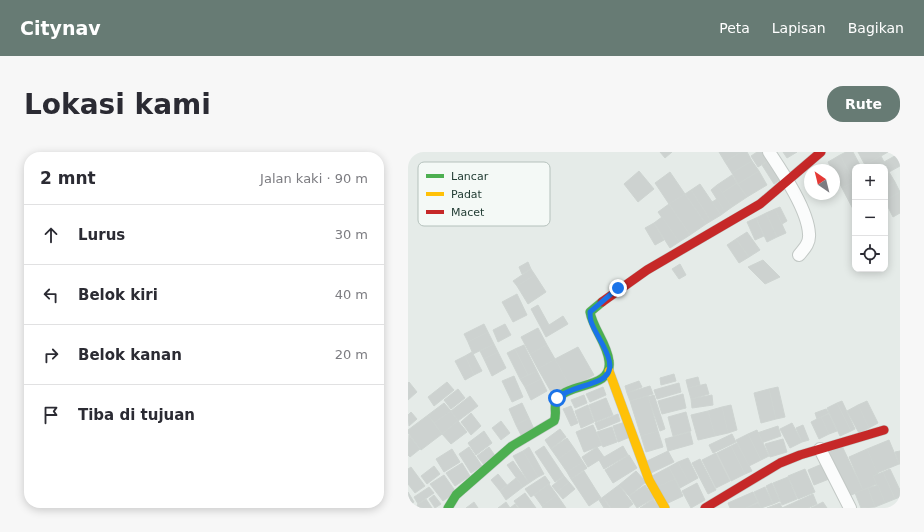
<!DOCTYPE html>
<html lang="id">
<meta charset="utf-8">
<style>
:root{--surface:#fff;--page:#f7f7f7;--text:#2b2b33;--muted:#7c7c81;--line:#e1e1e2;--accent:#677b74}
body{margin:0;font-family:"DejaVu Sans",sans-serif;background:var(--page);color:var(--text)}
.controls{position:absolute;right:12px;top:12px;display:grid;overflow:hidden;border-radius:8px;box-shadow:0 2px 10px #0003}
.controls button{width:36px;height:36px;display:grid;place-items:center;padding:0;border:0;border-bottom:1px solid var(--line);background:var(--surface);color:var(--text);font:20px sans-serif}
.compass{position:absolute;left:396px;top:12px;width:36px;height:36px;border-radius:50%;background:var(--surface);box-shadow:0 2px 10px #0003;rotate:325deg}
.stop{position:absolute;width:12px;height:12px;margin:-9px;border:3px solid #1a73e8;border-radius:50%;background:#fff}
.stop.end{background:#1a73e8;border-color:#fff;box-shadow:0 1px 4px #0008}
.list{margin:0;padding:0;list-style:none}
h2{display:flex;justify-content:space-between;align-items:center;height:52px;margin:0;padding:0 16px;font-size:17px}
h2 small{font-size:13px;font-weight:400;color:var(--muted)}
.list li{display:grid;grid-template-columns:26px 1fr auto;gap:12px;align-items:center;box-sizing:border-box;height:60px;padding:0 16px;border-top:1px solid var(--line)}
.list b{display:block;font-size:15px;white-space:nowrap}
.list em{font-size:13px;font-style:normal;color:var(--muted)}
.icon{flex:none;width:22px;height:22px;fill:none;stroke:currentColor;stroke-width:2;stroke-linecap:round;stroke-linejoin:round}
.map{position:relative;flex:none;width:492px;height:356px;overflow:hidden;border-radius:16px}
header{display:flex;align-items:center;gap:24px;box-sizing:border-box;height:56px;padding:0 20px;background:var(--accent);color:#fff}
header strong{font-size:19px}
nav{display:flex;gap:22px;margin-inline-start:auto;font-size:14px}
.intro{display:flex;align-items:center;justify-content:space-between;box-sizing:border-box;height:96px;padding:0 24px}
h1{margin:0;font-size:28px}
.button{padding:10px 18px;border-radius:16px;background:var(--accent);color:#fff;font-size:14px;font-weight:700}
main{display:flex;gap:24px;padding:0 24px}
aside{flex:1;background:var(--surface);border-radius:16px;box-shadow:0 2px 10px #0003}
.map>svg:first-child{display:block}
.building{fill:#cdd2d0;stroke:#ced4d1}
.lines{fill:none;stroke-linecap:round;stroke-linejoin:round}
.street-casing{stroke:#c2c8c5;stroke-width:14}
.fast-casing{stroke:#c1c9c5;stroke-width:10}
.slow-casing{stroke:#c1c9c5;stroke-width:10}
.jam-casing{stroke:#c1c9c5;stroke-width:10}
.street{stroke:#fbfcfc;stroke-width:12}
.fast{stroke:#4caf50;stroke-width:9}
.slow{stroke:#ffc107;stroke-width:9}
.jam{stroke:#c62828;stroke-width:9}
.route{stroke:#1a73e8;stroke-width:5}
.key{fill:#f4f9f6;stroke:#b5c1bc;stroke-width:1}
.key-label{font-size:11px;fill:#233e35}
</style>
<header>
<strong>Citynav</strong>
<nav><a>Peta</a><a>Lapisan</a><a>Bagikan</a></nav>
</header>
<div class="intro"><h1>Lokasi kami</h1><a class="button">Rute</a></div>
<main>
<aside>
<h2>2 mnt<small>Jalan kaki · 90 m</small></h2>
<ul class="list">
<li><svg class="icon" aria-label="ahead" viewBox="0 0 24 24"><path d="M12 20V5M6 11l6-6 6 6"/></svg><div><b>Lurus</b></div><em>30 m</em></li>
<li><svg class="icon" aria-label="left" viewBox="0 0 24 24"><path d="M17 20v-9H6M10 6l-5 5 5 5"/></svg><div><b>Belok kiri</b></div><em>40 m</em></li>
<li><svg class="icon" aria-label="right" viewBox="0 0 24 24"><path d="M7 20v-9h11M14 6l5 5-5 5"/></svg><div><b>Belok kanan</b></div><em>20 m</em></li>
<li><svg class="icon" aria-label="arrive" viewBox="0 0 24 24"><path d="M6 21V4h12l-3 4 3 4H6"/></svg><div><b>Tiba di tujuan</b></div></li>
</ul>
</aside>
<div class="map">
<svg width="492" height="356" viewBox="0 0 492 356">
<rect width="100%" height="100%" fill="#e5ebe8"/>
<g class="building">
<path d="M252,0H264L257,6Z"/>
<path d="M311,0H333L317,10Z"/>
<path d="M333,0H339L344,9L324,21L317,10Z"/>
<path d="M349,0H358L363,7L350,15L343,4Z"/>
<path d="M375,0H389L379,6Z"/>
<path d="M438,0H445L453,15H447L446,30L432,3Z"/>
<path d="M450,0H471L473,4L457,13Z"/>
<path d="M471,0H480L473,4Z"/>
<path d="M492,1V14L481,20L476,10Z"/>
<path d="M432,3L446,30L434,36L420,10Z"/>
<path d="M473,4L476,10L466,15H458L457,13Z"/>
<path d="M363,7L375,26L366,32L354,13Z"/>
<path d="M344,9L351,19L330,32L324,21Z"/>
<path d="M476,10L481,20L477,22V15H466Z"/>
<path d="M231,19L246,37L230,50L216,32Z"/>
<path d="M351,19L359,33L339,45L330,32Z"/>
<path d="M262,20L277,42L261,52L247,31Z"/>
<path d="M481,20L487,30L477,36V22Z"/>
<path d="M324,23L329,31L314,41L309,33Z"/>
<path d="M446,30L447,56L445,57L434,36Z"/>
<path d="M487,30L492,40L477,49V36Z"/>
<path d="M329,31L339,45L324,55L314,41Z"/>
<path d="M292,32L313,63L303,69L283,38Z"/>
<path d="M309,33L324,55L317,60L303,38Z"/>
<path d="M283,38L303,69L298,72L277,42Z"/>
<path d="M492,40V61L485,65L477,49Z"/>
<path d="M277,42L298,72L282,83L261,52Z"/>
<path d="M309,47L317,60L313,63L304,50Z"/>
<path d="M261,52L282,83L271,90L250,60Z"/>
<path d="M372,55L379,69L374,72L367,57Z"/>
<path d="M367,57L378,81L369,85L358,61Z"/>
<path d="M358,61L369,85L359,90L348,66Z"/>
<path d="M254,65L271,90L262,96L246,71Z"/>
<path d="M348,66L356,84L347,88L339,70Z"/>
<path d="M246,71L256,88L247,93L237,76Z"/>
<path d="M339,80L352,98L341,105L328,87Z"/>
<path d="M328,87L341,105L331,111L319,93Z"/>
<path d="M355,108L372,125L357,132L340,115Z"/>
<path d="M120,110L123,117L114,122L111,115Z"/>
<path d="M272,112L278,123L271,127L264,117Z"/>
<path d="M123,117L127,123L109,134L105,129Z"/>
<path d="M127,123L138,140L120,152L109,134Z"/>
<path d="M109,142L119,163L105,170L94,150Z"/>
<path d="M130,153L141,173L155,164L160,172L138,185L123,157Z"/>
<path d="M76,172L80,180L60,190L56,182Z"/>
<path d="M97,172L103,183L90,190L85,178Z"/>
<path d="M130,176L139,193L122,202L113,185Z"/>
<path d="M80,180L86,192L65,202L60,190Z"/>
<path d="M86,192L90,200L76,207L72,199Z"/>
<path d="M116,193L129,219L120,223L107,197Z"/>
<path d="M139,193L147,207L130,217L122,202Z"/>
<path d="M170,195L186,223L163,236L147,207Z"/>
<path d="M107,197L120,223L112,227L99,201Z"/>
<path d="M64,200L74,219L66,223L57,204Z"/>
<path d="M90,200L98,216L84,224L76,207Z"/>
<path d="M57,204L66,223L57,228L47,209Z"/>
<path d="M147,207L163,236L146,245L130,217Z"/>
<path d="M129,219L133,227L117,235L112,227Z"/>
<path d="M266,222L268,229L253,233L252,226Z"/>
<path d="M106,224L115,245L104,250L94,229Z"/>
<path d="M290,225L292,233L280,236L278,228Z"/>
<path d="M133,227L139,239L123,248L117,235Z"/>
<path d="M231,229L234,235L219,241L217,234Z"/>
<path d="M1,230L9,240L0,248V231Z"/>
<path d="M39,230L46,238L26,254L20,245Z"/>
<path d="M271,231L273,240L249,247L246,238Z"/>
<path d="M298,232L301,242L283,247L280,236Z"/>
<path d="M242,234L245,242L222,249L219,241Z"/>
<path d="M195,235L198,243L182,250L178,242Z"/>
<path d="M370,235L377,265L368,267L361,237Z"/>
<path d="M50,237L57,246L43,257L36,248Z"/>
<path d="M361,237L368,267L353,271L346,241Z"/>
<path d="M275,242L278,256L254,262L250,249Z"/>
<path d="M176,243L179,251L167,256L163,248Z"/>
<path d="M246,243L257,277L252,279L240,245Z"/>
<path d="M304,243L305,253L284,256L283,247Z"/>
<path d="M62,244L70,254L50,269L43,259Z"/>
<path d="M240,244L250,279L233,284L222,249Z"/>
<path d="M198,246L205,263L187,270L181,253Z"/>
<path d="M434,249L447,277L443,279L429,251Z"/>
<path d="M459,249L470,271L461,276L450,253Z"/>
<path d="M36,251L43,259L26,271L20,263Z"/>
<path d="M114,251L121,266L108,273L101,257Z"/>
<path d="M429,251L443,279L432,284L419,256Z"/>
<path d="M180,253L186,270L173,276L167,259Z"/>
<path d="M323,253L329,278L320,281L314,255Z"/>
<path d="M450,253L461,276L451,281L439,259Z"/>
<path d="M163,254L170,271L163,274L155,257Z"/>
<path d="M314,255L320,281L307,284L300,259Z"/>
<path d="M418,257L421,261L409,267L407,261Z"/>
<path d="M43,259L50,269L34,282L26,271Z"/>
<path d="M300,259L307,284L290,288L283,263Z"/>
<path d="M3,260L9,267L1,274L0,263Z"/>
<path d="M278,260L283,279L265,284L260,265Z"/>
<path d="M63,261L73,274L63,283L53,270Z"/>
<path d="M210,262L212,269L190,278L187,271Z"/>
<path d="M421,262L429,279L421,282L413,265Z"/>
<path d="M20,263L34,282L13,298L0,281V278Z"/>
<path d="M413,265L421,282L411,287L403,270Z"/>
<path d="M121,266L126,277L113,283L108,273Z"/>
<path d="M50,269L59,280L43,292L34,282Z"/>
<path d="M93,269L102,281L93,288L84,276Z"/>
<path d="M217,270L222,285L210,290L205,274Z"/>
<path d="M384,271L394,290L382,296L372,277Z"/>
<path d="M185,273L194,293L176,300L168,280Z"/>
<path d="M395,273L401,288L394,290L388,276Z"/>
<path d="M370,274L373,284L353,291L349,281Z"/>
<path d="M204,275L209,290L195,295L189,280Z"/>
<path d="M152,277L158,285L143,297L137,288Z"/>
<path d="M349,278L361,304L353,308L340,282Z"/>
<path d="M76,279L84,291L68,303L60,291Z"/>
<path d="M250,279L255,295L238,300L233,284Z"/>
<path d="M282,280L285,292L260,299L257,287Z"/>
<path d="M324,282L328,290L305,301L301,293Z"/>
<path d="M340,282L353,308L341,314L328,288Z"/>
<path d="M1,283L12,297L2,305L0,303Z"/>
<path d="M159,286L166,296L150,307L143,297Z"/>
<path d="M375,287L379,300L362,305L357,292Z"/>
<path d="M481,288L491,312L469,321L459,297Z"/>
<path d="M329,291L344,319L337,322L323,294Z"/>
<path d="M136,294L156,324L147,330L127,300Z"/>
<path d="M215,294L220,303L196,317L191,308Z"/>
<path d="M323,294L337,322L323,329L309,301Z"/>
<path d="M434,294L455,338L441,344L421,300Z"/>
<path d="M61,295L74,314L63,321L51,302Z"/>
<path d="M81,295L88,305L76,313L69,304Z"/>
<path d="M121,295L136,322L130,325L115,299Z"/>
<path d="M189,295L196,305L180,315L174,305Z"/>
<path d="M166,296L175,310L159,320L150,307Z"/>
<path d="M44,297L52,310L36,320L28,307Z"/>
<path d="M459,297L473,330L455,338L441,305Z"/>
<path d="M115,299L130,325L121,331L105,304Z"/>
<path d="M260,299L266,310L243,321L237,310Z"/>
<path d="M492,299V312H491L487,300Z"/>
<path d="M308,301L322,329L308,336L294,308Z"/>
<path d="M221,303L229,316L205,331L197,318Z"/>
<path d="M280,306L290,326L281,331L270,310Z"/>
<path d="M292,307L308,338L300,342L284,311Z"/>
<path d="M105,309L121,331L115,335L99,313Z"/>
<path d="M175,310L179,316L163,327L159,320Z"/>
<path d="M270,310L281,331L272,336L261,315Z"/>
<path d="M54,311L62,324L47,334L38,321Z"/>
<path d="M414,312L421,327L406,333L400,318Z"/>
<path d="M26,314L32,322L19,332L13,324Z"/>
<path d="M3,315L17,334L7,341L0,332V317Z"/>
<path d="M261,315L267,327L249,335L244,324Z"/>
<path d="M397,317L407,340L390,347L380,324Z"/>
<path d="M482,317L492,338V345L487,347L475,320Z"/>
<path d="M176,319L193,346L181,354L163,327Z"/>
<path d="M228,319L238,330L221,344L211,333Z"/>
<path d="M475,320L487,347L477,351L465,324Z"/>
<path d="M90,322L99,333L92,339L83,328Z"/>
<path d="M36,323L48,340L35,349L22,332Z"/>
<path d="M137,324L142,331L123,345L117,337Z"/>
<path d="M156,324L161,330L149,340L144,334Z"/>
<path d="M380,325L389,347L374,353L365,331Z"/>
<path d="M108,326L115,335L98,348L92,339Z"/>
<path d="M267,327L275,344L258,352L249,335Z"/>
<path d="M161,330L167,337L155,347L149,340Z"/>
<path d="M289,331L297,348L283,356L274,339Z"/>
<path d="M364,331L372,349L365,352L358,334Z"/>
<path d="M141,332L149,343L134,354L126,343Z"/>
<path d="M211,333L225,352L220,356H203L195,345Z"/>
<path d="M237,333L246,346L229,356L221,344Z"/>
<path d="M470,333L477,351L467,355L460,336Z"/>
<path d="M21,335L26,341L10,352L6,345Z"/>
<path d="M357,335L365,352L353,356L346,340Z"/>
<path d="M460,336L467,355L453,356L447,341Z"/>
<path d="M0,340L6,350L0,354Z"/>
<path d="M345,340L350,350L338,356H322L320,351Z"/>
<path d="M117,341L128,356H111L106,349Z"/>
<path d="M405,342L409,352L400,356H374Z"/>
<path d="M26,343L33,352L27,356L21,347Z"/>
<path d="M149,343L158,356H135L134,354Z"/>
<path d="M195,345L202,356H196L191,348Z"/>
<path d="M18,347L24,356H11L9,353Z"/>
<path d="M245,347L252,356H232Z"/>
<path d="M66,350L70,356H58Z"/>
<path d="M98,350L102,356H90Z"/>
<path d="M415,350L419,356H403Z"/>
<path d="M350,351L353,356H339Z"/>
<path d="M372,351L374,356H359Z"/>
<path d="M107,352L110,356H102Z"/>
</g>
<g class="lines">
<g class="street-casing">
<g id="street">
<path d="M361,0C375,21 400,58 401,82C402,91 396,97 391,103"/>
<path d="M412,297L442,356"/>
</g>
</g>
<g class="fast-casing">
<path id="fast" d="M40,356L48,343L104,294L146,269C150,261 144,253 150,246C163,230 205,237 201,209C199,191 185,177 182,160L194,150"/>
</g>
<g class="slow-casing">
<path id="slow" d="M201,219L241,328L257,356"/>
</g>
<g class="jam-casing">
<g id="jam">
<path d="M194,150L239,118L352,52L413,0"/>
<path d="M297,356L372,311L392,303L476,278"/>
</g>
</g>
<use href="#street" class="street"/>
<use href="#fast" class="fast"/>
<use href="#slow" class="slow"/>
<use href="#jam" class="jam"/>
</g>
<g class="lines">
<path class="route" d="M149,246C162,236 177,235 192,228C217,216 187,185 183,169C182,166 182,163 182,160L210,136"/>
</g>
<rect x="10" y="10" width="132" height="64" rx="6" class="key"/>
<rect x="18" y="22" width="18" height="4" fill="#4caf50"/>
<rect x="18" y="40" width="18" height="4" fill="#ffc107"/>
<rect x="18" y="58" width="18" height="4" fill="#c62828"/>
<g class="key-label">
<text x="43" y="28">Lancar</text>
<text x="43" y="46">Padat</text>
<text x="43" y="64">Macet</text>
</g>
</svg>
<div class="controls">
<button>+</button>
<button>−</button>
<button><svg class="icon" aria-label="locate" viewBox="0 0 24 24"><circle cx="12" cy="12" r="6"/><path d="M12 2v4M12 18v4M2 12h4M18 12h4"/></svg></button>
</div>
<svg class="compass" viewBox="-18 -18 36 36"><path d="M0-13l5 13h-10z" fill="#e53935"/><path d="M0 13l5-13h-10z" fill="#7c7c81"/></svg>
<div class="stop" style="left:149px;top:246px"></div>
<div class="stop end" style="left:210px;top:136px"></div>
</div>
</main>
